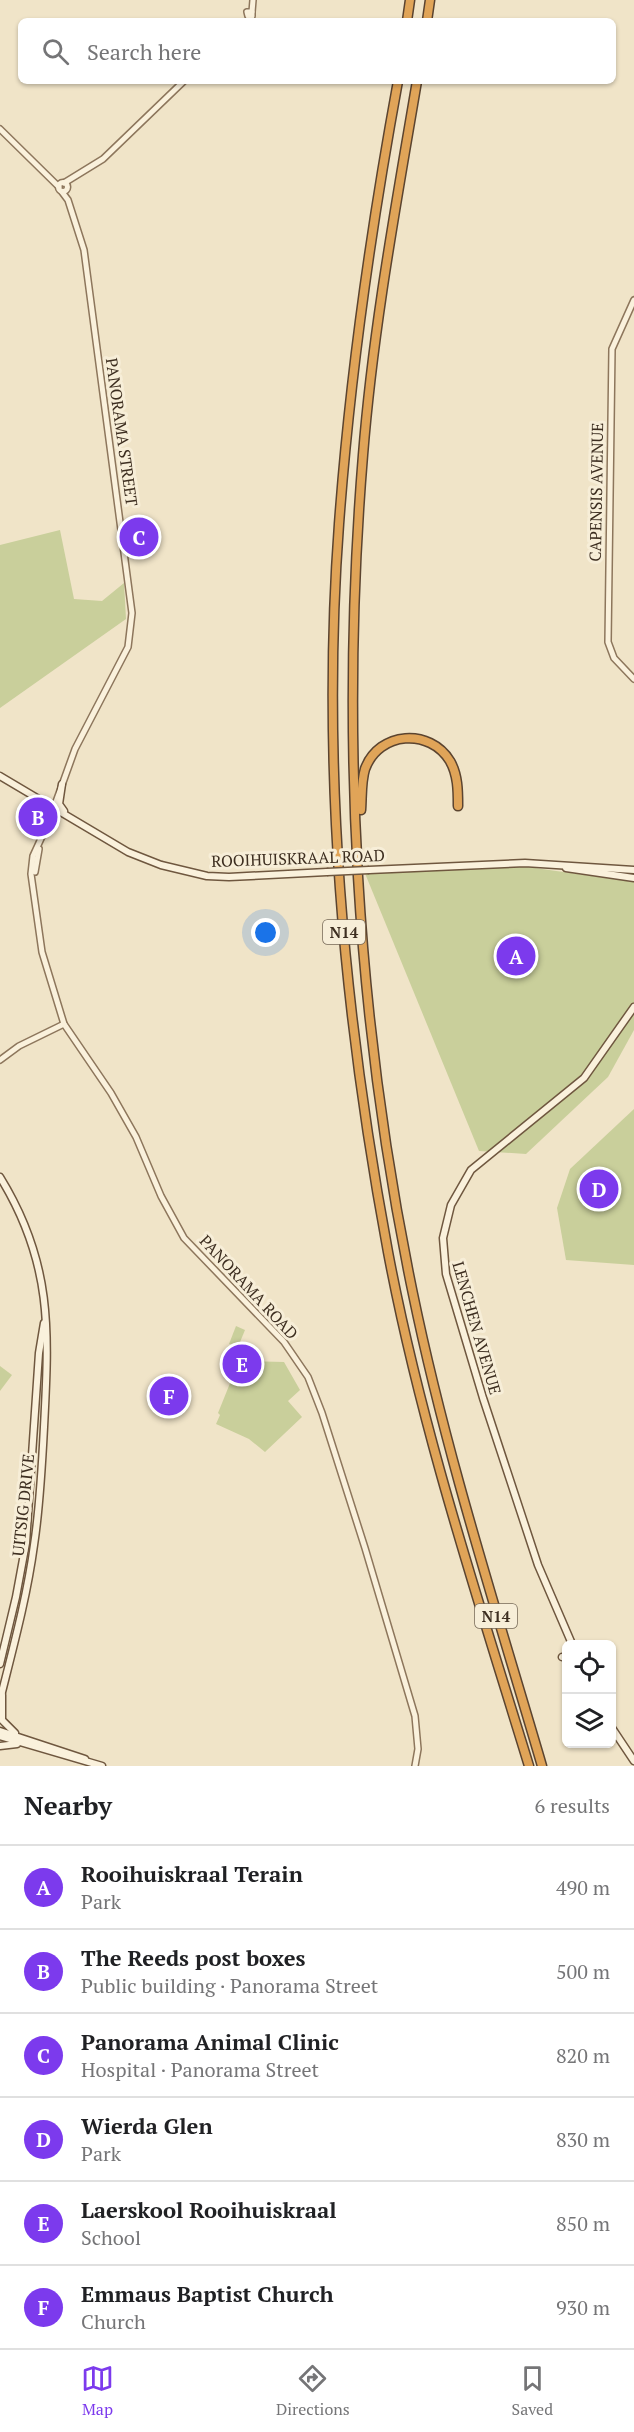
<!DOCTYPE html>
<meta charset="utf-8">
<style>
:root{--surface:#fff;--page:#f6f6f6;--text:#202124;--muted:#757577;--line:#e0e0e0;--accent:#7c3aed}
body{margin:0;font-family:"PT Serif",serif;background:var(--page);color:var(--text)}
.controls{position:absolute;right:18px;bottom:18px;display:grid;overflow:hidden;border-radius:9px;box-shadow:0 2px 4px #0004}
.controls button{width:54px;height:54px;display:grid;place-items:center;padding:0;border:0;border-bottom:2px solid var(--line);background:var(--surface);color:var(--text);font:30px sans-serif}
.you{position:absolute;left:266px;top:933px;width:21px;height:21px;margin:-15px;border:4px solid #fff;border-radius:50%;background:#1a73e8;box-shadow:0 0 0 9px #1a73e833}
.badge{display:grid;place-items:center;width:39px;height:39px;border-radius:50%;background:var(--accent);color:#fff;font-size:20px;font-weight:700}
.pin{position:absolute;translate:-50% -50%;border:3px solid #fff;box-shadow:0 2px 6px #0006}
.list{margin:0;padding:0;list-style:none}
h2{display:flex;justify-content:space-between;align-items:center;height:78px;margin:0;padding:0 24px;font-size:26px}
h2 small{font-size:20px;font-weight:400;color:var(--muted)}
.list li{display:grid;grid-template-columns:39px 1fr auto;gap:18px;align-items:center;box-sizing:border-box;height:84px;padding:0 24px;border-top:2px solid var(--line)}
.list b{display:block;font-size:22px;white-space:nowrap}
.list p{margin:0;font-size:20px;white-space:nowrap;color:var(--muted)}
.list em{font-size:20px;font-style:normal;color:var(--muted)}
.icon{flex:none;width:33px;height:33px;fill:none;stroke:currentColor;stroke-width:2;stroke-linecap:round;stroke-linejoin:round}
.map{position:relative;flex:none;width:634px;height:1766px;overflow:hidden}
.search{position:absolute;background:var(--surface);box-shadow:0 2px 4px #0004;left:18px;right:18px;top:18px;height:66px;display:flex;align-items:center;gap:15px;box-sizing:border-box;padding:0 21px;border-radius:9px;color:var(--muted);font-size:22px}
.sheet{height:582px;background:var(--surface)}
nav{display:flex;justify-content:space-around;align-items:center;box-sizing:border-box;height:84px;border-top:2px solid var(--line);background:var(--surface);font-size:16px;color:var(--muted)}
nav a{display:grid;justify-items:center;gap:3px}
nav .on{color:var(--accent)}
.map>svg:first-child{display:block}
.green{fill:#c9cf9b}
.lines{fill:none;stroke-linecap:round;stroke-linejoin:round}
.tertiary-casing{stroke:#8d765c;stroke-width:8}
.secondary-casing{stroke:#6f573f;stroke-width:9}
.motorway-casing{stroke:#5b4430;stroke-width:11}
.tertiary{stroke:#faf1dc;stroke-width:5}
.secondary{stroke:#faf1dc;stroke-width:6}
.motorway{stroke:#e0a458;stroke-width:8}
.secondary-bridge-casing{stroke:#6f573f;stroke-width:9;stroke-linecap:butt}
.secondary-bridge{stroke:#faf1dc;stroke-width:6}
.labels{text-anchor:middle;dominant-baseline:central;stroke-width:6;stroke-linejoin:round;paint-order:stroke}
.shield{fill:#f7eed8;stroke:#756857;stroke-width:1.5}
.shield-label{font-size:15px;font-weight:bold;fill:#3d2e20}
.street-label{font-size:16px;fill:#3d2e20;stroke:#f7eed8}
</style>
<div class="map">
<svg width="634" height="1766" viewBox="0 0 634 1766">
<rect width="100%" height="100%" fill="#f0e4c8"/>
<g class="green">
<path d="M60,530L74,599L102,601L124,583L126,619L0,708V545Z"/>
<path d="M521,866L634,882V1030L608,1077L526,1154L479,1151L364,871Z"/>
<path d="M634,1109V1265L566,1260L557,1208L570,1169Z"/>
<path d="M236,1326L245,1330L238,1347L229,1344Z"/>
<path d="M239,1361L284,1362L300,1390L288,1401L302,1417L265,1452L249,1439L216,1424L220,1415L218,1413Z"/>
<path d="M0,1366L12,1375L0,1391Z"/>
</g>
<g class="lines">
<g class="tertiary-casing">
<g id="tertiary">
<path d="M247,12H252V16H248Z"/>
<path d="M252,12L253,0"/>
<path d="M0,129L59,187"/>
<circle cx="63" cy="187" r="4.5"/>
<path d="M64,183L103,159L184,81"/>
<path d="M634,300L612,349L608,642L614,658L634,679"/>
<path d="M44,832L33,856L31,874L42,952L64,1024L111,1093L136,1137L161,1196L184,1238L284,1342L308,1377L322,1413L365,1548L415,1716L418,1749L415,1766"/>
<path d="M44,835L75,749L128,647L132,613L84,250L68,200L62,192"/>
<path d="M35,872L39,849"/>
<path d="M0,1060L19,1046L64,1024"/>
</g>
</g>
<g class="secondary-casing">
<g id="secondary">
<path d="M0,776L128,852L161,865L207,876L229,877L327,872"/>
<path d="M62,784L59,804L64,811"/>
<path d="M566,868L634,878"/>
<path d="M369,870L525,863L634,870"/>
<path d="M0,1177C53,1263 49,1331 44,1427C42,1466 40,1506 34,1545C27,1597 13,1648 0,1700"/>
<path d="M572,1644L538,1565L483,1398L446,1274L443,1238L451,1205L471,1170L584,1078L634,1007"/>
<path d="M562,1657L566,1658"/>
<path d="M0,1664L16,1597L26,1543L39,1353L44,1323"/>
<path d="M2,1695V1720L15,1733"/>
<path d="M612,1728L634,1761"/>
<path d="M0,1731L85,1759"/>
<path d="M0,1736L102,1766"/>
<path d="M0,1746L17,1744"/>
</g>
</g>
<g class="motorway-casing">
<g id="motorway">
<path d="M407,21L410,0"/>
<path d="M427,21L430,0"/>
<path d="M398,81C371,228 350,375 339,524C321,764 344,1016 388,1252C421,1427 477,1596 529,1766"/>
<path d="M417,81C396,205 373,329 363,455C340,734 356,1020 413,1294C446,1454 496,1609 542,1766"/>
<path d="M361,810C362,797 361,782 365,769C379,731 430,728 450,761C458,775 458,791 458,806"/>
</g>
</g>
<use href="#tertiary" class="tertiary"/>
<use href="#secondary" class="secondary"/>
<use href="#motorway" class="motorway"/>
<g class="secondary-bridge-casing">
<path id="secondary-bridge" d="M327,872L369,870"/>
</g>
<use href="#secondary-bridge" class="secondary-bridge"/>
</g>
<g class="labels">
<g class="shield">
<rect x="323" y="920" width="42" height="24" rx="4.5"/>
<rect x="475" y="1604" width="42" height="24" rx="4.5"/>
</g>
<g class="shield-label">
<text x="344" y="932">N14</text>
<text x="496" y="1616">N14</text>
</g>
<g class="street-label">
<text transform="translate(122 432) rotate(82)">PANORAMA STREET</text>
<text transform="translate(596 492) rotate(-89)">CAPENSIS AVENUE</text>
<text transform="translate(298 858) rotate(-2)">ROOIHUISKRAAL ROAD</text>
<text transform="translate(249 1287) rotate(47)">PANORAMA ROAD</text>
<text transform="translate(477 1328) rotate(74)">LENCHEN AVENUE</text>
<text transform="translate(23 1505) rotate(-84)">UITSIG DRIVE</text>
</g>
</g>
</svg>
<div class="controls">
<button><svg class="icon" aria-label="locate" viewBox="0 0 24 24"><circle cx="12" cy="12" r="6"/><path d="M12 2v4M12 18v4M2 12h4M18 12h4"/></svg></button>
<button><svg class="icon" aria-label="layers" viewBox="0 0 24 24"><path d="M12 4l9 5-9 5-9-5zM3 14l9 5 9-5"/></svg></button>
</div>
<div class="you"></div>
<div class="pin badge" style="left:516px;top:956px">A</div>
<div class="pin badge" style="left:38px;top:817px">B</div>
<div class="pin badge" style="left:139px;top:537px">C</div>
<div class="pin badge" style="left:599px;top:1189px">D</div>
<div class="pin badge" style="left:242px;top:1364px">E</div>
<div class="pin badge" style="left:169px;top:1396px">F</div>
<div class="search"><svg class="icon" aria-label="search" viewBox="0 0 24 24"><circle cx="10" cy="10" r="6"/><path d="M15 15l6 6"/></svg>Search here</div>
</div>
<section class="sheet">
<h2>Nearby<small>6 results</small></h2>
<ul class="list">
<li><span class="badge">A</span><div><b>Rooihuiskraal Terain</b><p>Park</p></div><em>490 m</em></li>
<li><span class="badge">B</span><div><b>The Reeds post boxes</b><p>Public building · Panorama Street</p></div><em>500 m</em></li>
<li><span class="badge">C</span><div><b>Panorama Animal Clinic</b><p>Hospital · Panorama Street</p></div><em>820 m</em></li>
<li><span class="badge">D</span><div><b>Wierda Glen</b><p>Park</p></div><em>830 m</em></li>
<li><span class="badge">E</span><div><b>Laerskool Rooihuiskraal</b><p>School</p></div><em>850 m</em></li>
<li><span class="badge">F</span><div><b>Emmaus Baptist Church</b><p>Church</p></div><em>930 m</em></li>
</ul>
</section>
<nav>
<a class="on"><svg class="icon" aria-label="map" viewBox="0 0 24 24"><path d="M3 6l6-2 6 2 6-2v14l-6 2-6-2-6 2zM9 4v14M15 6v14"/></svg>Map</a>
<a><svg class="icon" aria-label="directions" viewBox="0 0 24 24"><path d="M12 3l9 9-9 9-9-9zM9 14v-3h6M13 9l2 2-2 2"/></svg>Directions</a>
<a><svg class="icon" aria-label="saved" viewBox="0 0 24 24"><path d="M7 4h10v16l-5-4-5 4z"/></svg>Saved</a>
</nav>
